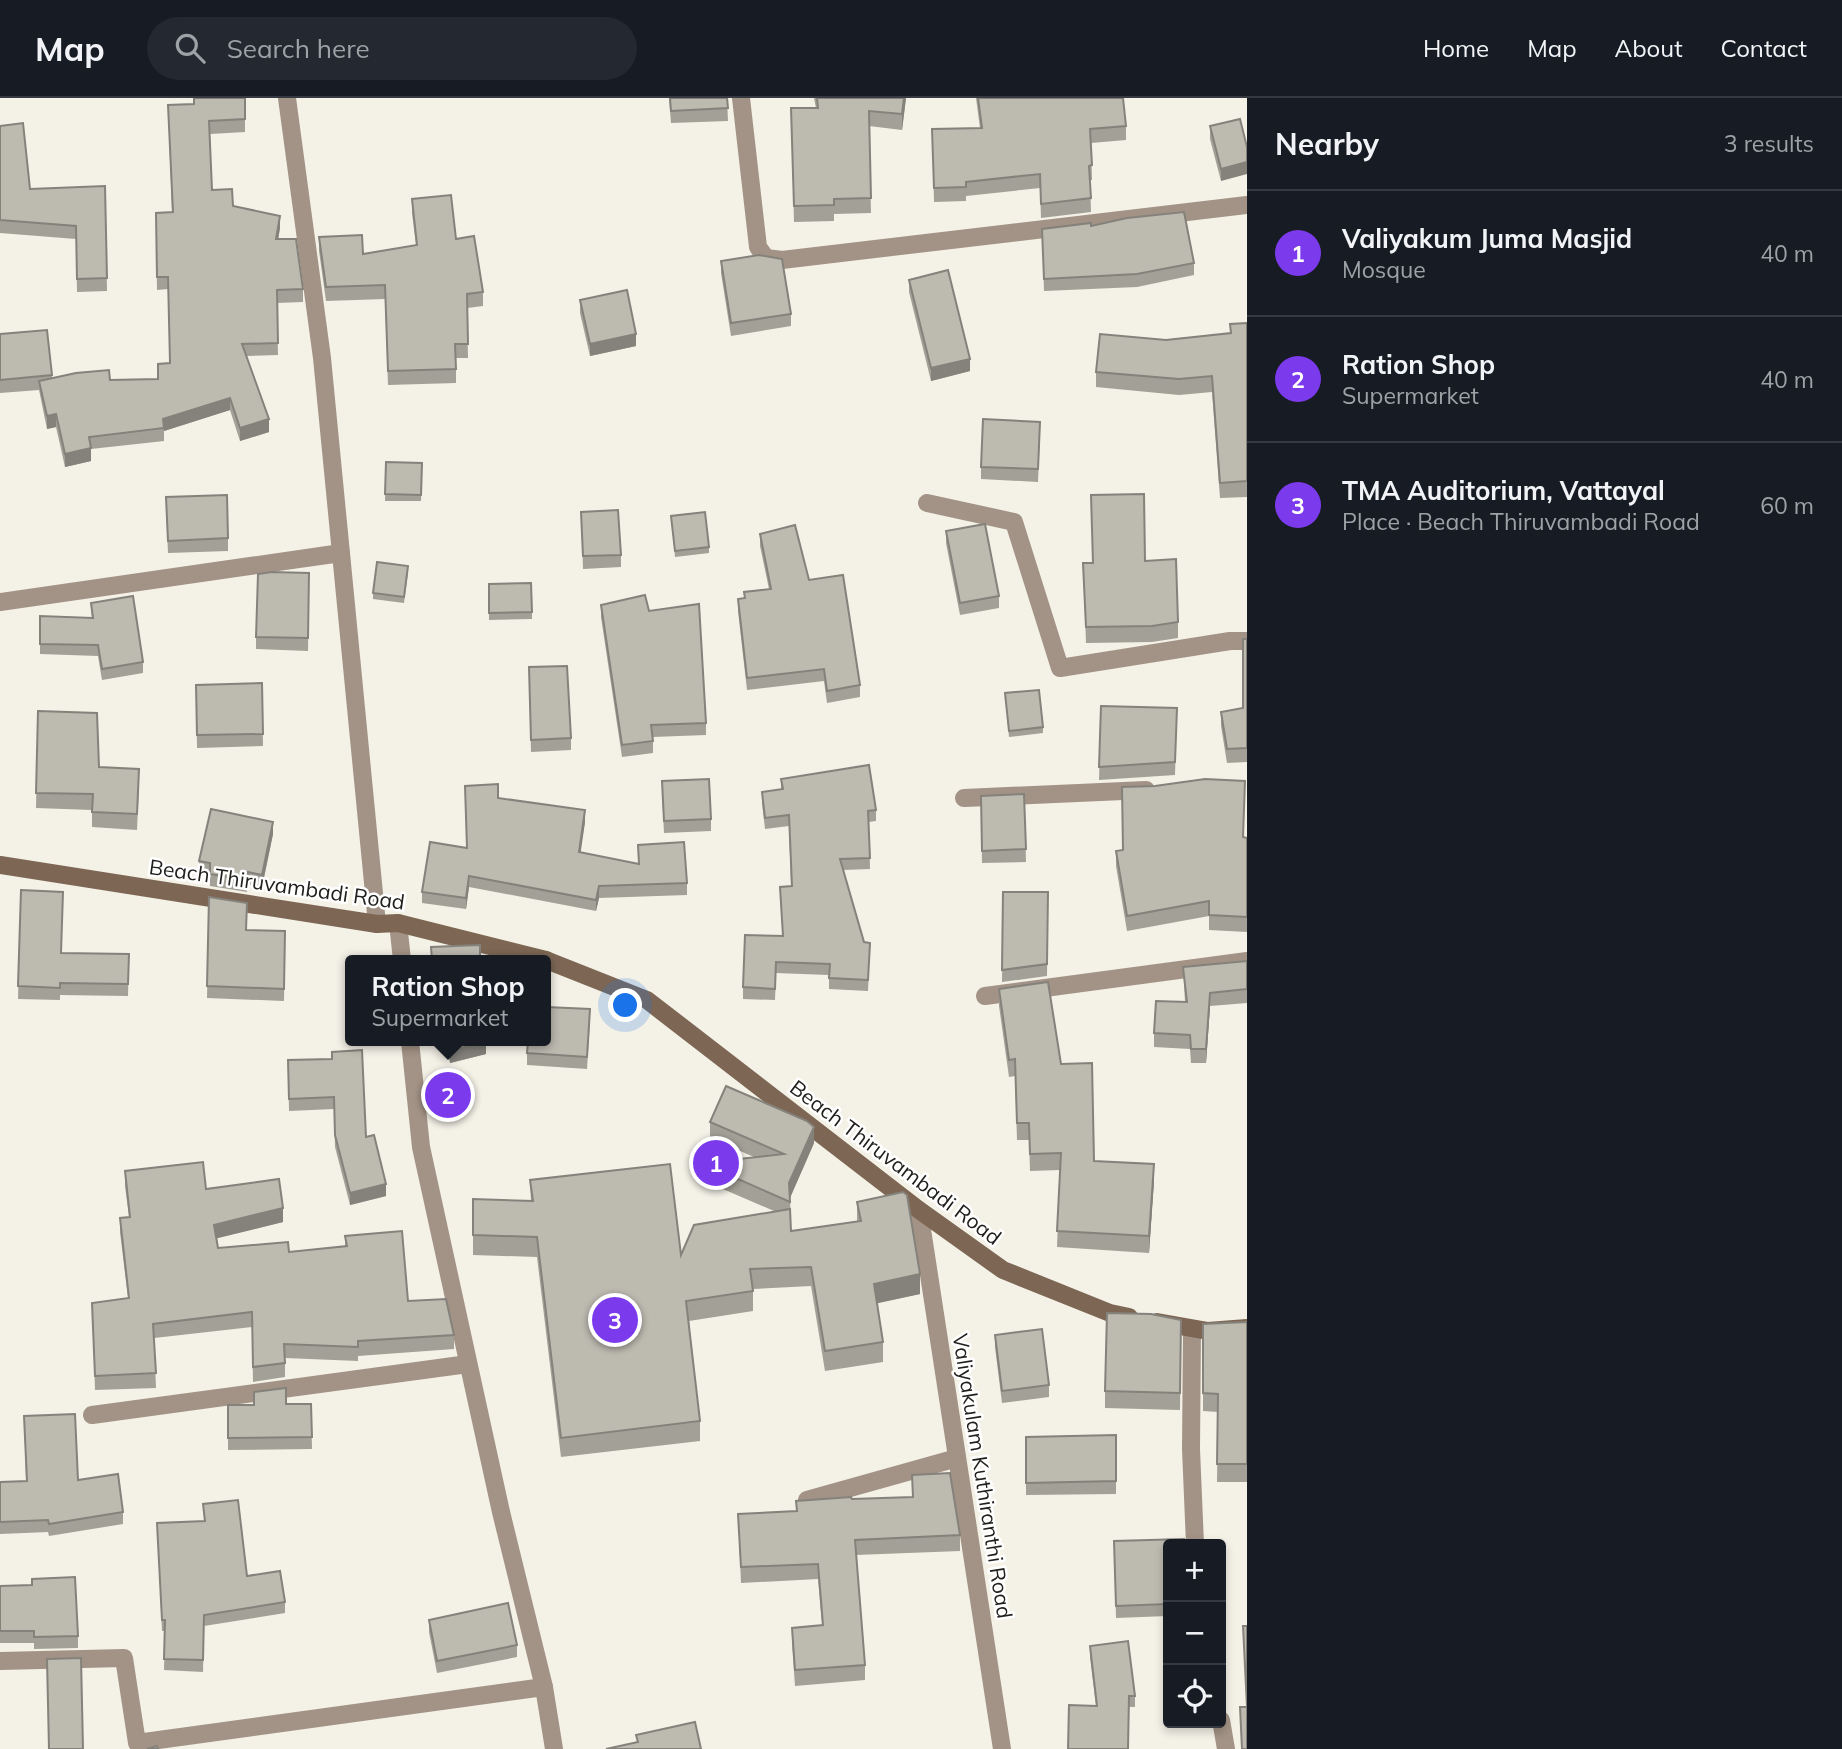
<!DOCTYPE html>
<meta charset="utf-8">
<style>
:root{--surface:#171b24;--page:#242831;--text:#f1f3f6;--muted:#9ea1a6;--line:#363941;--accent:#7c3aed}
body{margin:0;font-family:Mulish,sans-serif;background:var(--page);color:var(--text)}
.controls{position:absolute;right:21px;bottom:21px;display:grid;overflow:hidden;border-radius:7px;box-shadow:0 4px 10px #0003}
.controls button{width:63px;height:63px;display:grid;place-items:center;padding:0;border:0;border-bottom:2px solid var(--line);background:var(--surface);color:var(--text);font:35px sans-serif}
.you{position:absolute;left:626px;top:908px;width:24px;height:24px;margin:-18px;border:5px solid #fff;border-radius:50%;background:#1a73e8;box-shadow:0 0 0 10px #1a73e833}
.badge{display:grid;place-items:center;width:46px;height:46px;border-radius:50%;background:var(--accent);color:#fff;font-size:23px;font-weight:700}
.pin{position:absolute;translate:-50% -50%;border:4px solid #fff;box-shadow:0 2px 7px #0006}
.popup{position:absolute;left:345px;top:857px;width:206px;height:91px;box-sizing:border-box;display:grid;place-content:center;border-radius:7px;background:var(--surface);filter:drop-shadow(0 2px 5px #0005);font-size:23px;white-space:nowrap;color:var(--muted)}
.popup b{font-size:26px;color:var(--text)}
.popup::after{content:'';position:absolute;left:50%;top:100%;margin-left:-14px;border:14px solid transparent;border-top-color:var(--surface)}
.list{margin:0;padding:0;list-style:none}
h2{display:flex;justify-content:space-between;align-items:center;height:91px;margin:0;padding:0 28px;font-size:30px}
h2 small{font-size:23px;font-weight:400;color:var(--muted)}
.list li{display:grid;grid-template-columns:46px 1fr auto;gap:21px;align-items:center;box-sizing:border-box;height:126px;padding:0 28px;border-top:2px solid var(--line)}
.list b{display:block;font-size:26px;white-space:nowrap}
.list p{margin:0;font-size:23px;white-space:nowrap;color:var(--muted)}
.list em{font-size:23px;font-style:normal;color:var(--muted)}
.icon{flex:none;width:38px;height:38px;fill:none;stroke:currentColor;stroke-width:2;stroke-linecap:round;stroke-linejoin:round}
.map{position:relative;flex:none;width:1247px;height:1651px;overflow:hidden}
header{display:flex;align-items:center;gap:42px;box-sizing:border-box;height:98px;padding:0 35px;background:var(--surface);border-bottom:2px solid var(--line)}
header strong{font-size:33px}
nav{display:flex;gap:38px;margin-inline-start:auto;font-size:24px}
.search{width:490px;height:63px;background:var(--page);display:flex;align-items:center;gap:18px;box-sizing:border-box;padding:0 24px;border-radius:38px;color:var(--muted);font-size:26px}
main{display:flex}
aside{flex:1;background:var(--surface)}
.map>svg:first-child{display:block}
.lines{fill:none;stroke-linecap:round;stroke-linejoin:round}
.minor{stroke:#a39386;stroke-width:18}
.tertiary{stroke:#a39386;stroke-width:18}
.secondary{stroke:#7d6754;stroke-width:18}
.wall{fill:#a3a097}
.shaded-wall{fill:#84827b}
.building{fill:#bdbab0;stroke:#84827b;stroke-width:2}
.labels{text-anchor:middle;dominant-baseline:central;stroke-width:5;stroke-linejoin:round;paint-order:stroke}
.street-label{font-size:21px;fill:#21201c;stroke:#fff}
</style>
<header>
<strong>Map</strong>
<div class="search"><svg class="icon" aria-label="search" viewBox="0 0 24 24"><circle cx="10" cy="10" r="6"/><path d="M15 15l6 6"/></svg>Search here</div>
<nav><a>Home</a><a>Map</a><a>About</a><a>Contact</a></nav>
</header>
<main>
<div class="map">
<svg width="1247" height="1651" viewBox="0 0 1247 1651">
<rect width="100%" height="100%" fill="#f4f1e7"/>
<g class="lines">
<g class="minor">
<path d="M287,0L322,260L377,826"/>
<path d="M741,0L758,149L766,160L782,162L1247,107"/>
<path d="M927,405L1014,424L1060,570L1230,543H1247"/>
<path d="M0,504L341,455"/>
<path d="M964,700L1146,692"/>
<path d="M985,898L1247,863"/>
<path d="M1192,1231L1191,1351L1195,1446"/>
<path d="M92,1317L468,1266"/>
<path d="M807,1402L957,1360"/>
<path d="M0,1563L124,1560L137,1645L544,1589"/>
<path d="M1221,1622L1226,1651"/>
</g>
<g class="tertiary">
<path d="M398,825L402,862"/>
<path d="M410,943L421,1049L501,1414L544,1589L554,1651"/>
<path d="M919,1112L1002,1651"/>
</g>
<g class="secondary">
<path d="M0,767L377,826L398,825L546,862"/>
<path d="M546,862L647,902L919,1112L1003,1172L1110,1215L1129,1219"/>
<path d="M1157,1224L1208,1233L1247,1230"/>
</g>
</g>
<g class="wall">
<path d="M245,0V34L210,36L212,92L233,108L280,130L278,141L303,191V204L277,205L278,257L247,258L269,334L240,343L230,312L164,333V343L91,351V363L65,369L56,329L47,331L39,292L0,295V236L52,277V280L110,282L158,281L170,265L168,191L157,192L156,128L172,115L168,7L194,6Z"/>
<path d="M669,0H727L728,23L671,25Z"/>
<path d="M814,0H906L902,32L869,28L871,115L834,116V123L794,124L791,10H816Z"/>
<path d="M976,0H1123L1126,28V42L1091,45L1092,82H1090L1091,114L1041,120L1040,90L966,98V103L934,104L932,31L980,30Z"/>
<path d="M0,28L30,91L105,88L107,193L77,194L76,141L0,135Z"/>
<path d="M1210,28L1247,49L1221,83L1210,41Z"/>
<path d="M412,101L456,141L483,194V208L467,210L468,260H456V285L388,287L385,201L326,203L319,153V139L363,156L416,147L412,115Z"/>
<path d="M1091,128L1194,165V177L1137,189L1044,193L1042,131Z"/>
<path d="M721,163L791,216V228L731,238L721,175Z"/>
<path d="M909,182L970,273L931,283L909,194Z"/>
<path d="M580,202L636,248L590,258L580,215Z"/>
<path d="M1247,225V399L1220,400L1212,294L1179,297L1096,289V274L1166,242L1230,235V226Z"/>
<path d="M1040,336L1038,384L981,381V369Z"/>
<path d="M386,364L422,365L421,403H385Z"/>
<path d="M166,411L228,440V453L168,455Z"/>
<path d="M581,414L621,457V469L583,471Z"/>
<path d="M671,418L709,449V455L675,459Z"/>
<path d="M946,433L999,498V510L960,517L946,445Z"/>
<path d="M760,436L809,482L860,587V599L827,605L824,583L747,592L738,513V501L744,500V494L769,491L760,448Z"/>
<path d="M1145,463L1178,524V540L1152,544L1086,545L1083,465Z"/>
<path d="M309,475L308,553L256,551V539Z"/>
<path d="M408,475L404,505L373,501V495Z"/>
<path d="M489,486L532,514V521L489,522Z"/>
<path d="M91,505L143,564V575L102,582L98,558L40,556V518L92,520Z"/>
<path d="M601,507L649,513L706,625V637L653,639V655L622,659L601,519Z"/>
<path d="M1247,541V664L1227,665L1221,628V614L1243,610Z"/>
<path d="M529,569L571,640V652L531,654Z"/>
<path d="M262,585L263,648L197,650L196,587Z"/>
<path d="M1005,595L1043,629V635L1009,639Z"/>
<path d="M1101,608L1177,610L1175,677L1099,682Z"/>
<path d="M38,613L99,669L139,687L137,732L92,729V712L36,710Z"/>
<path d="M781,681L876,712V723L869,724L870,771L843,772L864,844L870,845L868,893L829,891V877L776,875L775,902L743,901V889L783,838L780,789L791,788L789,728L765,731L762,705V694L781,691Z"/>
<path d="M662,695L711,721V733L664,735Z"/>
<path d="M1024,696L1026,764L982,765L981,698Z"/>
<path d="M498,700L585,724L580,755L638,766V747L687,785V797L599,800L596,813L469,789L466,811L422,805V794L467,750Z"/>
<path d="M273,736L262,789L248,786L247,794L210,788V778L199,775V763Z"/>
<path d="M1243,740H1247V834L1209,832V818L1127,833L1116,768V753Z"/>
<path d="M21,792L61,855L129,856L128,898L60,897V902L18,901Z"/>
<path d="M1003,794H1048L1047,878L1002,884Z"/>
<path d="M209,799L247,832L285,833L284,903L207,900Z"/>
<path d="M1247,863V905L1210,908L1206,965H1191L1190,951L1154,949V935L1185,904L1183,869Z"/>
<path d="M999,891L1061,966L1094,1063L1154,1083L1149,1155L1057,1149L1060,1072L1030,1073L1029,1042H1017L1015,978L1009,979L999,908Z"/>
<path d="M590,923L587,971L527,967V955Z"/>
<path d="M444,943H486V956L450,965Z"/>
<path d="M332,961L366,1039L386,1098L350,1107L335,1049L334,1011L289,1013L288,962Z"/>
<path d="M710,1024L814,1045L790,1100L791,1133L857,1123V1104L920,1196L877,1205L883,1244V1264L825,1273L811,1188L753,1191V1213L689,1223L700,1323V1343L561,1359L537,1159L473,1157V1101L531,1103L530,1082L681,1157L774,1113L702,1082V1065L754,1059L710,1040Z"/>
<path d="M125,1073L206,1091L283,1124L217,1140L218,1150L289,1154L345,1149V1138L408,1203L454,1237V1251L358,1258V1263L285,1260V1279L253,1284L252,1229L154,1240L156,1290L95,1292L92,1205L128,1200L120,1134V1120L129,1119L125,1088Z"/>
<path d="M1181,1222L1180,1312L1105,1310V1293Z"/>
<path d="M1247,1224V1384H1217L1218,1314L1203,1313V1226Z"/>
<path d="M995,1237L1049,1287V1299L1002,1305L995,1249Z"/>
<path d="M311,1306L312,1351L228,1352V1307Z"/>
<path d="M24,1318L78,1382L123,1414V1426L49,1438L48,1434L0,1436V1384L26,1383Z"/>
<path d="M1116,1337V1396L1026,1397V1339Z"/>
<path d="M912,1377L960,1437V1453L856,1457L865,1567V1582L795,1588L792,1545V1530L822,1527L818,1481L741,1485L738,1416L796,1413V1403L912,1399Z"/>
<path d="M203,1406L247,1478L285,1504V1515L204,1528L203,1574L164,1572L165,1533H162L157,1425L204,1423Z"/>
<path d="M1114,1443L1168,1446V1518L1116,1520Z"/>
<path d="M0,1488L78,1538V1550L34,1551V1545H0Z"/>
<path d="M429,1522L517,1547V1559L437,1575L429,1534Z"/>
<path d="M1090,1548L1135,1598V1609L1096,1608L1090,1559Z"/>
</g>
<g class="shaded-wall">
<path d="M904,0H906L902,32V16Z"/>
<path d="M1247,64V76L1221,83V71Z"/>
<path d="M280,118V130L276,154V141Z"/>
<path d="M636,236V248L590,258V246Z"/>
<path d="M970,261V273L931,283V270Z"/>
<path d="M230,300V312L164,333L163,321Z"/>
<path d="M56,316V329L47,331V318Z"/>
<path d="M269,321V334L240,343V330Z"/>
<path d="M91,350V363L65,369V356Z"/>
<path d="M585,712V724L579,766V754Z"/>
<path d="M273,724V736L262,789V777Z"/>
<path d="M469,778V789L466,811V800Z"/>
<path d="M599,788V800L596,813V802Z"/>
<path d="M1210,895V908L1206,965V951Z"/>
<path d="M486,943V956L450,965V953Z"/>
<path d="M814,1029V1045L789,1102V1085Z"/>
<path d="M1154,1066V1083L1149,1155V1138Z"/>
<path d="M386,1086V1098L350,1107V1095Z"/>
<path d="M283,1110V1124L214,1141V1127Z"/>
<path d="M920,1176V1196L874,1206V1186Z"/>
</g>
<g class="building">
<path d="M194,0H245V21L209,23L212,92L232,91L233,108L280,118L276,141H296L303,191L277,192L278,245L242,246L269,321L240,330L230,300L163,321L164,330L89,339L91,350L65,356L56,316L47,318L39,283L76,275L109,272L110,282L158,281V266L170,265L168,179H157L156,115L173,114L168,7L194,6Z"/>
<path d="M670,0H727L728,10L671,13Z"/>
<path d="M817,0H904L902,16L869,13L871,100L834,101V107L794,108L791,10H818Z"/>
<path d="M978,0H1123L1126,28L1090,31L1092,67L1089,68L1091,100L1041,106L1040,76L966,84V89L934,90L932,31L982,30Z"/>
<path d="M1240,21L1247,49V64L1221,71L1210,28Z"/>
<path d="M23,25L30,91L105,88L107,180L77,181L76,128L0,122V28Z"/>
<path d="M451,97L456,141L474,138L483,194L467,196L468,246H455L456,271L388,273L385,187L326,189L319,139L362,137L363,156L417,147L412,101Z"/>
<path d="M1184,114L1194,165L1137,176L1044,181L1042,131L1091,125V128L1127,120Z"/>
<path d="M759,157L782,161L791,216L731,225L721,163Z"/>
<path d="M948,172L970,261L931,270L909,182Z"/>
<path d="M627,192L636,236L590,246L580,202Z"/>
<path d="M1247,225V383L1220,385L1212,278L1179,281L1096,274L1100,236L1166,242L1231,235L1230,226Z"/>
<path d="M47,232L52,277L0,282V236Z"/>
<path d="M983,321L1040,324L1038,371L981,369Z"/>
<path d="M386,364L422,365L421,397L385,396Z"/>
<path d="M1144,396L1145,463L1176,461L1178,524L1152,528L1086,529L1083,465H1093L1091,397Z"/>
<path d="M227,397L228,440L168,443L166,399Z"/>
<path d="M618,412L621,457L583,458L581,414Z"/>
<path d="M705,414L709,449L675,453L671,418Z"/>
<path d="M985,426L999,498L960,505L946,433Z"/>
<path d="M795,427L809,482L843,477L860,587L827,593L824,571L747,580L738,501L745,500L744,494L771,491L760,436Z"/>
<path d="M377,464L408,468L404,499L373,495Z"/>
<path d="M272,474L309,475L308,540L256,539L258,476Z"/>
<path d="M531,485L532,514L489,515V486Z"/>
<path d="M645,497L649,513L699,506L706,625L651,627L653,643L622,647L601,507Z"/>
<path d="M133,498L143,564L102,571L98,547L40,546V518L93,520L91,505Z"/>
<path d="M1243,541H1247V650L1227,651L1221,614L1243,610Z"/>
<path d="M567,568L571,640L531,642L529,569Z"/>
<path d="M262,585L263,636L197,637L196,587Z"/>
<path d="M1039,592L1043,629L1009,633L1005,595Z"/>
<path d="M1101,608L1177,610L1175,664L1099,669Z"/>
<path d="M38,613L97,615L99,669L139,671L137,716L92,714L93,696L36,695Z"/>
<path d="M869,667L876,712L868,713L870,760L840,761L864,844L870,845L868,882L829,880L830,866L776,864L775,891L743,889L745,837L783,838L780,789L792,788L789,717L765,720L762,694L783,691L781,681Z"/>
<path d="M709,681L711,721L664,723L662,683Z"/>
<path d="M1205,681L1245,683L1243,739L1247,740V819L1209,817V803L1127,818L1116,753L1123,752L1122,689L1155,688Z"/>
<path d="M498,686V700L585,712L579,754L639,766L638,747L684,744L687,785L599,788L596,802L469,778L466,800L422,794L430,744L467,750L465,688Z"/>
<path d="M1024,696L1026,751L982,753L981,698Z"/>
<path d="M211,711L273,724L262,777L248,774L247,782L210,776V765L199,763Z"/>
<path d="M21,792L63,794L61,855L129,856L128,886L60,885V890L18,888Z"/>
<path d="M1003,794H1048L1047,866L1002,872Z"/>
<path d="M209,799L247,805L246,832L285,833L284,891L207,888Z"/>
<path d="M480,847V862H432L431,849Z"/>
<path d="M1247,863V891L1210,895L1206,951H1191L1190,937L1154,935L1156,903L1187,904L1183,869Z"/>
<path d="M1048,884L1061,966L1092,965L1094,1063L1154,1066L1149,1138L1057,1133L1061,1055L1030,1056L1029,1025H1017L1015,961L1009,962L999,891Z"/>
<path d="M546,909L590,911L587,959L527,955L528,943H546Z"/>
<path d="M448,943H486L450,953Z"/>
<path d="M362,952L366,1039L374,1037L386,1086L350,1095L335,1037L334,999L289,1001L288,962L332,961V954Z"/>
<path d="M726,988L807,1023L814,1029L789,1085L790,1104L702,1065L784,1056L710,1024Z"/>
<path d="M203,1064L206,1091L279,1081L283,1110L214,1127L218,1150L288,1144L289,1154L347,1148L345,1138L402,1133L408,1203L446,1201L454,1237L358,1243V1249L284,1246L285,1265L253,1269L252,1214L153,1226L156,1275L95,1278L92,1205L129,1200L120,1120L130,1119L125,1073Z"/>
<path d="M670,1066L681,1157L694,1127L790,1111L791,1133L861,1123L857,1104L903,1094L907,1097L920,1176L874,1186L883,1244L825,1253L811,1169L750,1171L753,1193L686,1203L700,1323L561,1340L537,1139L473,1137V1101L533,1103L530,1082Z"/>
<path d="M1107,1215L1151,1216L1181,1222L1180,1295L1105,1293Z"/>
<path d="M1247,1224V1366H1217L1218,1296L1203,1295V1226Z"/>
<path d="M1042,1231L1049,1287L1002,1293L995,1237Z"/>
<path d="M286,1290V1306H311L312,1339L228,1340V1307H254V1294Z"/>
<path d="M75,1316L78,1382L118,1376L123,1414L49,1426L48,1422L0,1424V1384L27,1383L24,1318Z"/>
<path d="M1116,1337V1383L1026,1385V1339Z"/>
<path d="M950,1375L960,1437L855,1442L865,1567L795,1572L792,1530L823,1527L818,1466L741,1469L738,1416L797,1413L796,1403L851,1399L852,1401L913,1399L912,1377Z"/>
<path d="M238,1402L247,1478L280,1473L285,1504L204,1517L203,1562L164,1561L165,1522H162L157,1425L205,1423L203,1406Z"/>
<path d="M1184,1441V1446H1168V1506L1116,1508L1114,1443Z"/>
<path d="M75,1479L78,1538L34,1539V1533H0V1488L32,1487V1481Z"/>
<path d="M508,1505L517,1547L437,1563L429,1522Z"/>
<path d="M1243,1528H1247V1651H1242L1240,1609H1247Z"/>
<path d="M1128,1543L1135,1598H1129L1128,1651H1068L1069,1607L1097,1608L1090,1548Z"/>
<path d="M81,1560L83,1651H49L47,1561Z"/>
<path d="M695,1624L701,1651H606L638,1644L636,1637Z"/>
<path d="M157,1648L158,1651H147Z"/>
</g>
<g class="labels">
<g class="street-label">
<text transform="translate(277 786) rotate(8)">Beach Thiruvambadi Road</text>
<text transform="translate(896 1064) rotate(37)">Beach Thiruvambadi Road</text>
<text transform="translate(983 1378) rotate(81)">Valiyakulam Kuthiranthi Road</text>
</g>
</g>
</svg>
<div class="controls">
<button>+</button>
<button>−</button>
<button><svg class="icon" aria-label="locate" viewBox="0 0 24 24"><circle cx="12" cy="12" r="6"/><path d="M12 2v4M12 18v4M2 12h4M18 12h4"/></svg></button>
</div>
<div class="you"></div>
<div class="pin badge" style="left:716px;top:1065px">1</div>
<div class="pin badge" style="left:448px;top:997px">2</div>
<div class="popup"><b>Ration Shop</b>Supermarket</div>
<div class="pin badge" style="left:615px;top:1222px">3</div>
</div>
<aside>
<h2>Nearby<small>3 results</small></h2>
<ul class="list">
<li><span class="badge">1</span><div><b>Valiyakum Juma Masjid</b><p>Mosque</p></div><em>40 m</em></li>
<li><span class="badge">2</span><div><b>Ration Shop</b><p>Supermarket</p></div><em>40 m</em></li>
<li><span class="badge">3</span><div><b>TMA Auditorium, Vattayal</b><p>Place · Beach Thiruvambadi Road</p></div><em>60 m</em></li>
</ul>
</aside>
</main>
